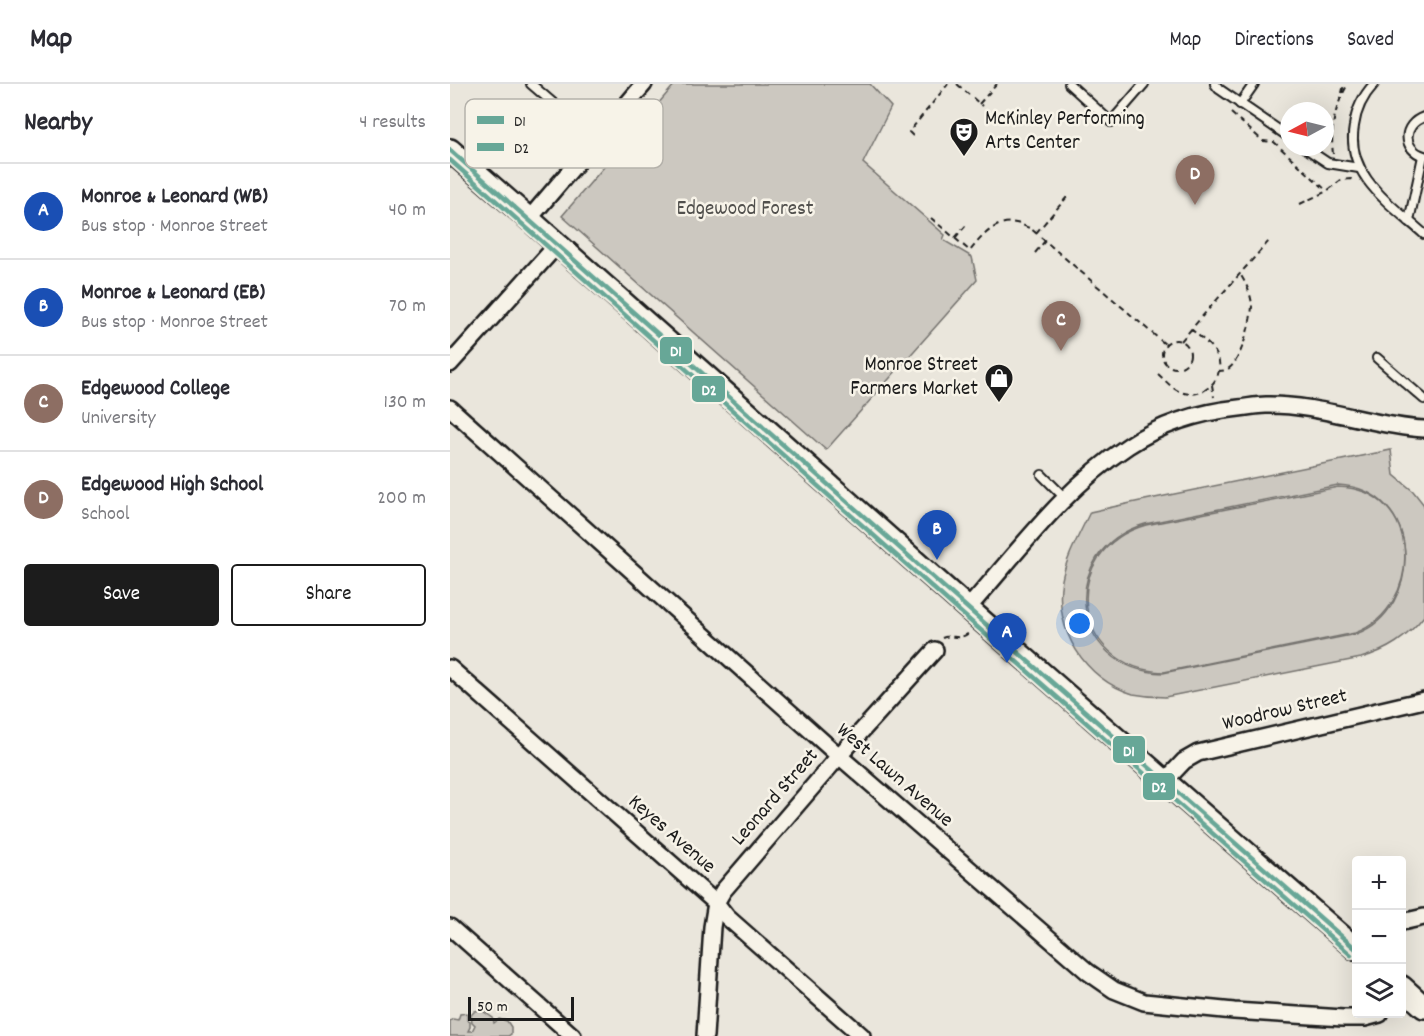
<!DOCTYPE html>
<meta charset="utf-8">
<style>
:root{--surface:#fff;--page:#f7f7f7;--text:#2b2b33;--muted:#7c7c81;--line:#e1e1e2;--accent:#1c1c1c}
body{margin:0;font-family:Dekko,sans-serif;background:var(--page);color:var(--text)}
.controls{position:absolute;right:18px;bottom:18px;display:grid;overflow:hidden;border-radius:6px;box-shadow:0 6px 24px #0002}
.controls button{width:54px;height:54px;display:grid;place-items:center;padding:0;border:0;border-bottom:2px solid var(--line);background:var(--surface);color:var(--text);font:30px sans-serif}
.compass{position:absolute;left:830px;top:18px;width:54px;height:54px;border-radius:50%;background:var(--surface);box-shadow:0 6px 24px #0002;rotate:263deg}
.scale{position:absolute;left:18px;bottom:15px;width:106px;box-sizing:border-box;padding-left:6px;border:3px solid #1c1c1c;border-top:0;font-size:16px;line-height:21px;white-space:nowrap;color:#1c1c1c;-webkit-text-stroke:4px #f7f3e8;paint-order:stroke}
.you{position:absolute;left:630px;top:540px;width:21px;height:21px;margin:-15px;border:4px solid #fff;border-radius:50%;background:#1a73e8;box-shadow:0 0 0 9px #1a73e833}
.badge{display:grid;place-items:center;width:39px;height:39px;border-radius:50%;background:var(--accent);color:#fff;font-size:20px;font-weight:700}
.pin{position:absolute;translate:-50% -50px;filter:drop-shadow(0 2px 3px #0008)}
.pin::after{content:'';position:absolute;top:32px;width:21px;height:18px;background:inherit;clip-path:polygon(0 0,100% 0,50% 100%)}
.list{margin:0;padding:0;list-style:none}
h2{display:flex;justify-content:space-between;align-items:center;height:78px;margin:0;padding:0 24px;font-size:26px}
h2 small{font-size:20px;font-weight:400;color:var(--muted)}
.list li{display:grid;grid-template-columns:39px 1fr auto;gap:18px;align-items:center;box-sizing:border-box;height:96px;padding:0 24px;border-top:2px solid var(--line)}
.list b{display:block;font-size:22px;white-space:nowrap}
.list p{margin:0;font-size:20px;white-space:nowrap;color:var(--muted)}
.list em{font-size:20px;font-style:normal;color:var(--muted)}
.actions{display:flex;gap:12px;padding:18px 24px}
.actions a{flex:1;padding:14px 0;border:2px solid var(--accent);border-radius:6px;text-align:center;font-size:21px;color:var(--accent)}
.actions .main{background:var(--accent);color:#fff}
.icon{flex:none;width:33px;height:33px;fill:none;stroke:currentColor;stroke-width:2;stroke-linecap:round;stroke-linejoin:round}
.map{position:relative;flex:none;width:974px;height:952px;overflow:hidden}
header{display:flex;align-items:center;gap:36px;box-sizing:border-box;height:84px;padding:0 30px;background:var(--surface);border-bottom:2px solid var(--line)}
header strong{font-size:28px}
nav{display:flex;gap:33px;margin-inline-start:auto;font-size:21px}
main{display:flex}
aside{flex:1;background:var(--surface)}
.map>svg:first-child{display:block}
.green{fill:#ccc8c0;stroke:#74726e;stroke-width:1.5;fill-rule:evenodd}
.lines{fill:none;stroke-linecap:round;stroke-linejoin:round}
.service-casing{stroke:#1c1c1c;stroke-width:12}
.minor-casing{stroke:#1c1c1c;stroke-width:20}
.secondary-casing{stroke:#1c1c1c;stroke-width:26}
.path{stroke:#1c1c1c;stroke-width:2;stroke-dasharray:6 4.5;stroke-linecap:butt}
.service{stroke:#f7f3e8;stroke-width:8}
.minor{stroke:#f7f3e8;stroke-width:15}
.secondary{stroke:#f7f3e8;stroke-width:21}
.bus-1-casing{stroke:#f7f3e8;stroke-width:9}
.bus-2-casing{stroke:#f7f3e8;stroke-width:9}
.bus-1{stroke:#67a797;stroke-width:4.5}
.bus-2{stroke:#67a797;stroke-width:4.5}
.labels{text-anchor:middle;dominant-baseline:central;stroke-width:5;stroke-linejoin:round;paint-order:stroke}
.poi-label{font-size:21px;fill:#1c1c1c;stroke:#f7f3e8;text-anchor:start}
.park-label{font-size:21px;fill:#51504d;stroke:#f7f3e8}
.street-label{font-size:21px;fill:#1c1c1c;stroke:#f7f3e8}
.key{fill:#f7f3e8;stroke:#b5b2ab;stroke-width:1.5}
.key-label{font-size:16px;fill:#1c1c1c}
.line-badge{stroke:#f7f3e8;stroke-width:2}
.badge-label{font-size:16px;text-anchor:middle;font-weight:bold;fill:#fff}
</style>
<header>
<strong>Map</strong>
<nav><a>Map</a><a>Directions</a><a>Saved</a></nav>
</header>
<main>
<aside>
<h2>Nearby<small>4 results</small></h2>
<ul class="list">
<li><span class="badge" style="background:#1a4fb4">A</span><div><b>Monroe &amp; Leonard (WB)</b><p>Bus stop · Monroe Street</p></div><em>40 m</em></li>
<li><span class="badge" style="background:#1a4fb4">B</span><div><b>Monroe &amp; Leonard (EB)</b><p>Bus stop · Monroe Street</p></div><em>70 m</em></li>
<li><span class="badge" style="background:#8d6e63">C</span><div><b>Edgewood College</b><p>University</p></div><em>130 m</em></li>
<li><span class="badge" style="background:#8d6e63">D</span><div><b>Edgewood High School</b><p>School</p></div><em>200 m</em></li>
</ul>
<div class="actions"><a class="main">Save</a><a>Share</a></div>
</aside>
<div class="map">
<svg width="974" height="952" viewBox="0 0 974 952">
<rect width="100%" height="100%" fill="#eae6dc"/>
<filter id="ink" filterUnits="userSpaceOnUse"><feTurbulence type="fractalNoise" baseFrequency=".0167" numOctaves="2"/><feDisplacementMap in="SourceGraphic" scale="12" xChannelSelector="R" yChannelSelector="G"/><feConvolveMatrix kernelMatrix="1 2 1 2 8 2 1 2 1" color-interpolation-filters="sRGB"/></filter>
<g filter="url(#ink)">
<g class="green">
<path d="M225,0H420L441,23L413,79L495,151L493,156L522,173L527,196L376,366L112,132Z"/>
<path d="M941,366L944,391L963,407L974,421V532C957,554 938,566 911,574L715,613C704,613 694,612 683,610C635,596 603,545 612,496C616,474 630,449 640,428L690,417ZM888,401C974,405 974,526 906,550L713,589C620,587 605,466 695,440Z"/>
<path d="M888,403C974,405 974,524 905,549L714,588C621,585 607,466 696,441Z"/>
<path d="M31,926L43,934L44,939L49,935L57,937L61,943V950L58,952H0V937L3,935L8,936L10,930L17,929V936L20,938V943L18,947H22L25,941L22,938L21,931L25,927Z"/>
</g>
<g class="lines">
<g class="service-casing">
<g id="service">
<path d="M81,0L146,56"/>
<path d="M619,0L661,38L694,0"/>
<path d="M765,0L769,5L839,53"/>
<path d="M924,0C913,12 906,26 904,42C895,92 942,121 974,150"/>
<path d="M790,20L804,0"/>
<path d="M974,33C952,41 952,65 974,72"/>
<path d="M854,63L878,79L909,84"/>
<path d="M959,137L973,72"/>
<path d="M927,274L974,315"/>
<path d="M592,391L615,414"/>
</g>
</g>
<g class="minor-casing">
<g id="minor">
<path d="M79,135L194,0"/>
<path d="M0,280L107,161"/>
<path d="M0,324L380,664L638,888L664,906L694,918L784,927L893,934H915L930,930"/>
<path d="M518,524C568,468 614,404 678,362C711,340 750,328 789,324C798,323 807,321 816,321C870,320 921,342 974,345"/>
<path d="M0,584L266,819L277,833L412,952"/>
<path d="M715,697L734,677L748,669L974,616"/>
<path d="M952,838L974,833"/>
<path d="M0,843L123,952"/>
<path d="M255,952L262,843L266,819L273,807L389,672L485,566"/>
</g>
</g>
<g class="secondary-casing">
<g id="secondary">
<path d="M0,66L79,135L531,536L906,865"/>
<path d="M952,903L974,923"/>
</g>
</g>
<g class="path">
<path d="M507,0L532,22"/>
<path d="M892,9L894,0"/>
<path d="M529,20L547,0"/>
<path d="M781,29L813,57L824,58L877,107"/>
<path d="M463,52L459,48L498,0"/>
<path d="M883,70C880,44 885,22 898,0"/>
<path d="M850,120L877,107L891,96L901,95L905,98"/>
<path d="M481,134L520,167C531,153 546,135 566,139C571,140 576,143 580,144L716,261"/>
<path d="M586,149L617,113"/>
<path d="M505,154L518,139"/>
<path d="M585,169L595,157"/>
<circle cx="726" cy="270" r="14"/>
<path d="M731,257L756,228L819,157"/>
<path d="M768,287C772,287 774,287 778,285C791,278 802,235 802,221C801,210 796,199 790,190"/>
<path d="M708,290C716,297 724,307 734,309C757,315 779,289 765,268C759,260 749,252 741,245"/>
<path d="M762,301L764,313"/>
<path d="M492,554C503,549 506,558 519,549"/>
</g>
<use href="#service" class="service"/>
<use href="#minor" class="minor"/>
<use href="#secondary" class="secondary"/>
<g class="bus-1-casing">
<path id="bus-1" d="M0,66L531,536L906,865"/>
</g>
<g class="bus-2-casing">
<path id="bus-2" d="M0,76L526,542L901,871"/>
</g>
<use href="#bus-1" class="bus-1"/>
<use href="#bus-2" class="bus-2"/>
</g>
</g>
<defs>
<g id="theatre-pin" transform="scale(1.5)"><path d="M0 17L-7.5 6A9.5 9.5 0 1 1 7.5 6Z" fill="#1c1c1c" stroke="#f7f3e8"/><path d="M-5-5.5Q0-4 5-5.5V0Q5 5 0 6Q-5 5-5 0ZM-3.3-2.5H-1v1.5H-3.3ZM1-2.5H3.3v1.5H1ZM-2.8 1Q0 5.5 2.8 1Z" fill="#fff"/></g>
<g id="shop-pin" transform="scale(1.5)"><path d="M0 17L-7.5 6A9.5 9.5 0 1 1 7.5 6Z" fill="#1c1c1c" stroke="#f7f3e8"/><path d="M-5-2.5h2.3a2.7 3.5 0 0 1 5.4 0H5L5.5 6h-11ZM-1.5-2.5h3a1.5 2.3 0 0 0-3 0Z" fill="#fff"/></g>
</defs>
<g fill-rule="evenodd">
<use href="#theatre-pin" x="514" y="48"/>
<use href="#shop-pin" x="549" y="294"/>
</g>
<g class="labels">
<g class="poi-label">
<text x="535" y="36">McKinley Performing<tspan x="535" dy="24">Arts Center</tspan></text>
<text x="528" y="282" text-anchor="end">Monroe Street<tspan x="528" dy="24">Farmers Market</tspan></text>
</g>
<g class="park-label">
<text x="295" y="126">Edgewood Forest</text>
</g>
<g class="street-label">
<text transform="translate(835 627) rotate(-13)">Woodrow Street</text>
<text transform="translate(444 692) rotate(41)">West Lawn Avenue</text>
<text transform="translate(326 714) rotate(-49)">Leonard Street</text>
<text transform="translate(221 751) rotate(41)">Keyes Avenue</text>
</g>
</g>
<rect x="15" y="15" width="198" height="69" rx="9" class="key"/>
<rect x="27" y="32" width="27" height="8" fill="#67a797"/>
<rect x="27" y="59" width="27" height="8" fill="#67a797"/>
<g class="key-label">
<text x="64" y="42">D1</text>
<text x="64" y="69">D2</text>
</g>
<g class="line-badge">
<rect x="209" y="252" width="34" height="29" rx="6" fill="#67a797"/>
<rect x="241" y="291" width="35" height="28" rx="6" fill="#67a797"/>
<rect x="662" y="651" width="34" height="29" rx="6" fill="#67a797"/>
<rect x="692" y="688" width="34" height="29" rx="6" fill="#67a797"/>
</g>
<g class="badge-label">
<text x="226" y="272">D1</text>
<text x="259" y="311">D2</text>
<text x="679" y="672">D1</text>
<text x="709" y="708">D2</text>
</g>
</svg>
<div class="controls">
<button>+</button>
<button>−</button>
<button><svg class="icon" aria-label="layers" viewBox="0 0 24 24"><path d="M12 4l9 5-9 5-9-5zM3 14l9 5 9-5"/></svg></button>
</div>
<svg class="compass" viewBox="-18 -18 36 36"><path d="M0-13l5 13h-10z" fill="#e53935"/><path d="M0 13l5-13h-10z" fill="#7c7c81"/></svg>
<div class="scale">50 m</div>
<div class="you"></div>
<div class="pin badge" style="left:557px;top:579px;background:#1a4fb4">A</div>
<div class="pin badge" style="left:487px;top:476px;background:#1a4fb4">B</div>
<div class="pin badge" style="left:611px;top:267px;background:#8d6e63">C</div>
<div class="pin badge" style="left:745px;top:121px;background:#8d6e63">D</div>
</div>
</main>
